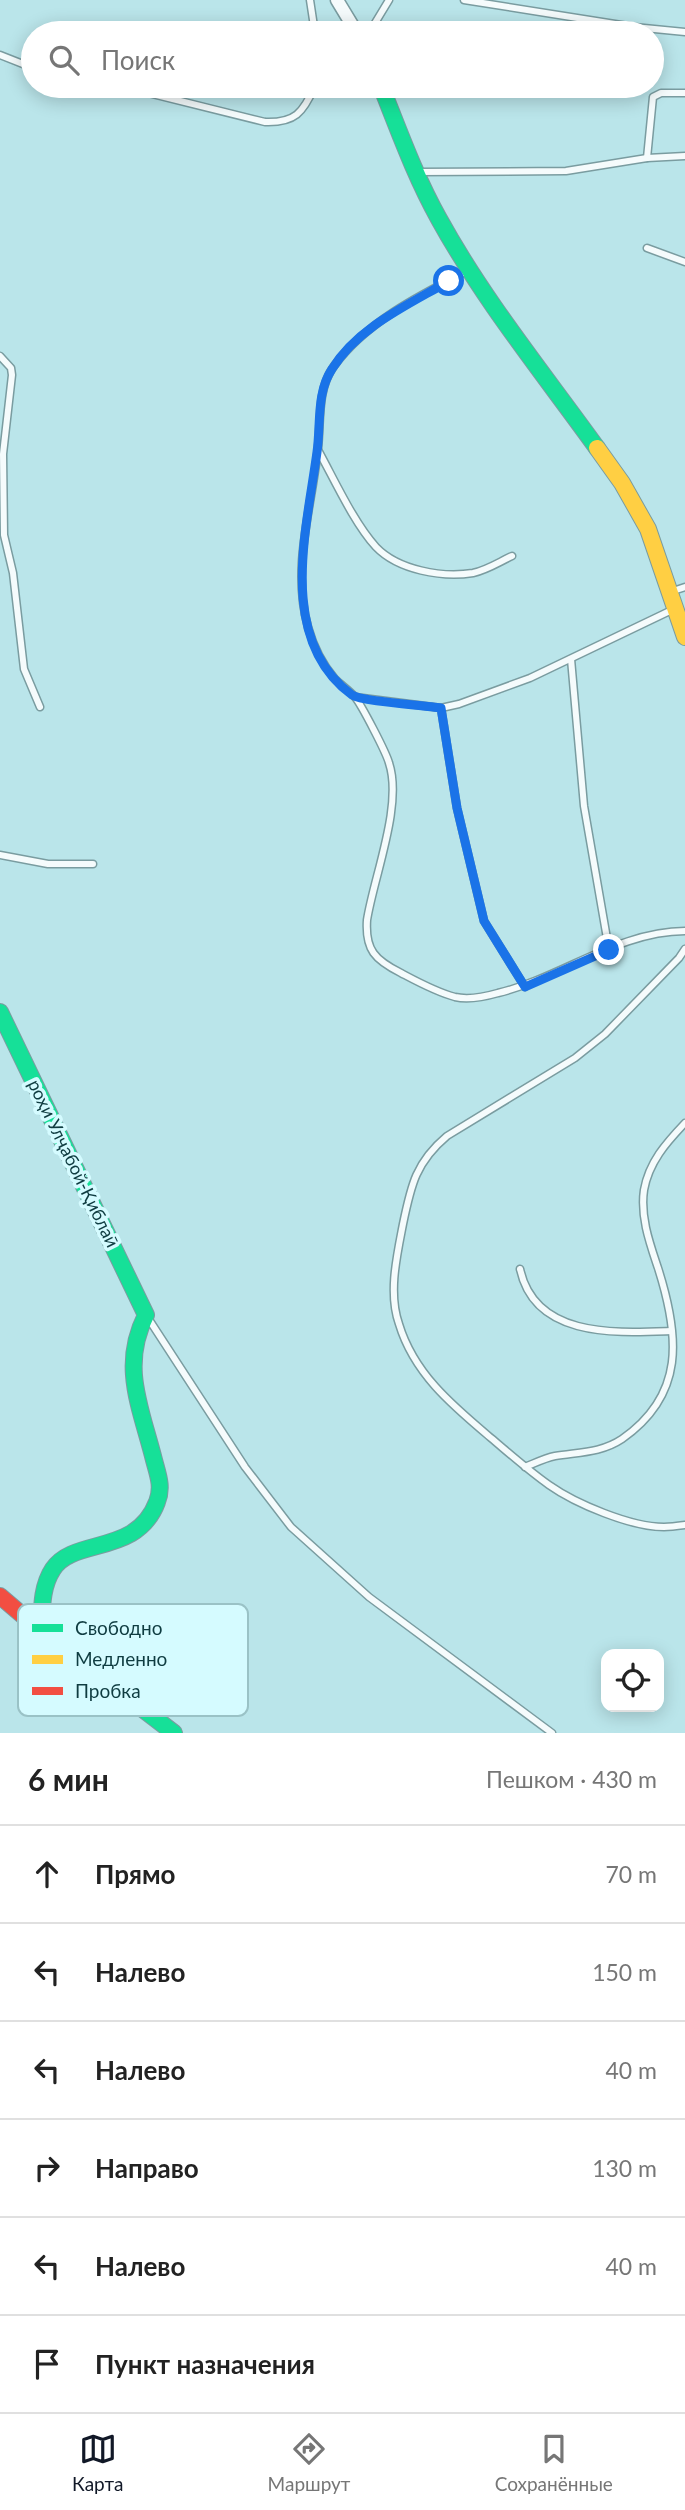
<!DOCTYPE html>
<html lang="ru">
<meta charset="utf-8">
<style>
:root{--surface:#fff;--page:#f6f6f6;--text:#222;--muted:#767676;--line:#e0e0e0;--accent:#111827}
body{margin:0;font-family:Lato,sans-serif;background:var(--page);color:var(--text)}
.controls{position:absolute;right:21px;bottom:21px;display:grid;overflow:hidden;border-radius:14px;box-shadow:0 4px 18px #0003}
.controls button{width:63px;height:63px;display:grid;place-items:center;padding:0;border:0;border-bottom:2px solid var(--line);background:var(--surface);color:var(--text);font:35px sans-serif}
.stop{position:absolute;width:21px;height:21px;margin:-16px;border:5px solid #1a73e8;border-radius:50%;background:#fff}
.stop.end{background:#1a73e8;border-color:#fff;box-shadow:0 2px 7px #0008}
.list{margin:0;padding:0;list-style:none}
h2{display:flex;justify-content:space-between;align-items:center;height:91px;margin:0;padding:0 28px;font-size:30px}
h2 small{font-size:23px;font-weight:400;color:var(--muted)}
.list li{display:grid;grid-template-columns:46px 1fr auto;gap:21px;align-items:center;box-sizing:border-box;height:98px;padding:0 28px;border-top:2px solid var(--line)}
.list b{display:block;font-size:26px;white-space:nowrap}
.list em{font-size:23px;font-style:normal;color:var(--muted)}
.icon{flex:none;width:38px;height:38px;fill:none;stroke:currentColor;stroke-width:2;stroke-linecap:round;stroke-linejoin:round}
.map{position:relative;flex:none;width:685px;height:1733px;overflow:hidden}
.search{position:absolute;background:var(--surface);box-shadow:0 4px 18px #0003;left:21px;right:21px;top:21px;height:77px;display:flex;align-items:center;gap:18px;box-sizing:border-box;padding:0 24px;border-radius:38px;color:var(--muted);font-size:26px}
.sheet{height:679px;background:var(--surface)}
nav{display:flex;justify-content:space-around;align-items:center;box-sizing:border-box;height:98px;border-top:2px solid var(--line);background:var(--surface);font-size:19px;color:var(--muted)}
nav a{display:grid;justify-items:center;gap:4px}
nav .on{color:var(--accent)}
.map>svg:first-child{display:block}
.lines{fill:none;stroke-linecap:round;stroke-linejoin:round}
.lane-casing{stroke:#7a9ca0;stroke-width:9}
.street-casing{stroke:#7a9ca0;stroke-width:15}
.fast-casing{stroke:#7a9ca0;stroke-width:18}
.slow-casing{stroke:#7a9ca0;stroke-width:18}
.jam-casing{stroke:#7a9ca0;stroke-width:18}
.lane{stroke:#f5fbfc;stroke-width:6}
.street{stroke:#f5fbfc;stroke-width:12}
.fast{stroke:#16e098;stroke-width:16}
.slow{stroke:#ffcf43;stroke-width:16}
.jam{stroke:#f24e42;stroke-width:16}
.route{stroke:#1a73e8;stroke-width:9}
.labels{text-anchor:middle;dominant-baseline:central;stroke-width:7;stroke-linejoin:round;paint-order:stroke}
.street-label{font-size:18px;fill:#0f3c41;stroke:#d5fbff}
.key{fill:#d5fbff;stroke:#9ac2c6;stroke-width:2}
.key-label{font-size:19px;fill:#0f3c41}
</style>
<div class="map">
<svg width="685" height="1733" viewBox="0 0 685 1733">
<rect width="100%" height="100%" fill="#bae5ea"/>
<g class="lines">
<g class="lane-casing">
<g id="lane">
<path d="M310,0L315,33"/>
<path d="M464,0L634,27L685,32"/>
<path d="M369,33L389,0"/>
<path d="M0,55L33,68"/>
<path d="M120,86L265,122C295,123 303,113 315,86"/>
<path d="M647,158L653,97L661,93H685"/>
<path d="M417,172L566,171L647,158L685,156"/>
<path d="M647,248L685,262"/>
<path d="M467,271C420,295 366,322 334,366C317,389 321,421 318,448C312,508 291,567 308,627C313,645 323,665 335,679C341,685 349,690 355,697C362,706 386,752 389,763C403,805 374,876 367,920C365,950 375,960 401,973C418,982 436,992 455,997C469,1000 484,997 498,993C561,978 619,931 685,931"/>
<path d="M0,356L11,368L12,375L3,454L4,535L13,573L24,669L40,707"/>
<path d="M318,450C334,479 354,523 376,547C398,570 442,578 473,573C487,570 499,562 512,556"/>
<path d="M670,592L685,587"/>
<path d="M571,659L584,806L609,950"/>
<path d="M355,697L441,708L459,704L530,678L674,609"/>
<path d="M441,708L457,808L484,921L525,987"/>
<path d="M0,855L48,864H93"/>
<path d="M685,949L679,958L605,1034L575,1058L447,1136C416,1162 411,1185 403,1224C397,1255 388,1293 399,1324C414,1374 453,1406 491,1438C510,1454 529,1471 549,1485C576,1504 631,1527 664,1527C671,1527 678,1526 685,1525"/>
<path d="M520,1269C535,1338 615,1333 671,1331"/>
<path d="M148,1318L245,1467L291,1527L369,1597L552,1733"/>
<path d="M525,1467C535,1463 545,1458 555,1456C579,1452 601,1453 622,1439C685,1395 680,1337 658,1268C650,1244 640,1217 644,1190C649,1162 666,1143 685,1123"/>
</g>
</g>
<g class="street-casing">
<path id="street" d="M337,0L357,33"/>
</g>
<g class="fast-casing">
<g id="fast">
<path d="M381,86C399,131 415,176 439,219C483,299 543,373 597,448"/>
<path d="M0,1012L146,1315C120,1366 141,1408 154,1460C158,1475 163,1487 157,1502C137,1556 74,1537 53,1569C41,1587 42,1610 41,1631L174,1733"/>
</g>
</g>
<g class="slow-casing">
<path id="slow" d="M597,448L622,483L648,529L685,637"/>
</g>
<g class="jam-casing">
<path id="jam" d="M0,1596L41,1631"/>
</g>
<use href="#lane" class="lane"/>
<use href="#street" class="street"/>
<use href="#fast" class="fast"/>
<use href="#slow" class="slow"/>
<use href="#jam" class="jam"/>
</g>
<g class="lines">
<path class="route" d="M449,281C408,305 358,327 332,369C316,393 321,425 317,452C307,528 276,639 352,695C363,702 424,705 441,708L457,808L484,921L525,987L609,950"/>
</g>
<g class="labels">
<g class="street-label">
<text transform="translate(74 1163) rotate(64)">роҳи Улҷабой-Қиблаӣ</text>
</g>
</g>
<rect x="18" y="1604" width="230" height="112" rx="10" class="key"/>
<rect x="32" y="1624" width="31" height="8" fill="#16e098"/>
<rect x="32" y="1655" width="31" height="9" fill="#ffcf43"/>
<rect x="32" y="1687" width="31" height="8" fill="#f24e42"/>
<g class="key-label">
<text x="75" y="1635">Свободно</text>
<text x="75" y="1666">Медленно</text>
<text x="75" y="1698">Пробка</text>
</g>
</svg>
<div class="controls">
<button><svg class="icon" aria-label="locate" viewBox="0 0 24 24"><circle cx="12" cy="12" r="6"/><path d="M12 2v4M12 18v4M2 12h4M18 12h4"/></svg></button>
</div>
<div class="stop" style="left:449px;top:281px"></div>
<div class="stop end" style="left:609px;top:950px"></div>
<div class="search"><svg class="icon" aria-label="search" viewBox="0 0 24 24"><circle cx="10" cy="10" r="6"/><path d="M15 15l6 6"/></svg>Поиск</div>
</div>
<section class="sheet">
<h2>6 мин<small>Пешком · 430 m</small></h2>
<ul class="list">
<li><svg class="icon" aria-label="ahead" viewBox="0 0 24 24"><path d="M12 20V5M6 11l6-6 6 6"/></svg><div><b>Прямо</b></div><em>70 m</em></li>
<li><svg class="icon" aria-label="left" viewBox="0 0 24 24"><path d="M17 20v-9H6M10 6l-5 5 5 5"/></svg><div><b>Налево</b></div><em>150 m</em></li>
<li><svg class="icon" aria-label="left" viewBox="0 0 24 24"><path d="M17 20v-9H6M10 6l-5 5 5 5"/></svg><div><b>Налево</b></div><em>40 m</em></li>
<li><svg class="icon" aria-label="right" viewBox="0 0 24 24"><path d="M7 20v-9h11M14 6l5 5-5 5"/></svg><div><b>Направо</b></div><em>130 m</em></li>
<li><svg class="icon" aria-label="left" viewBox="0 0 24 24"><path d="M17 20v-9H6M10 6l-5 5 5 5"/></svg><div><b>Налево</b></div><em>40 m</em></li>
<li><svg class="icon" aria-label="arrive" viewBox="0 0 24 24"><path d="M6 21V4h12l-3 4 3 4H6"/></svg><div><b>Пункт назначения</b></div></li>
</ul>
</section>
<nav>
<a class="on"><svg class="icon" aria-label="map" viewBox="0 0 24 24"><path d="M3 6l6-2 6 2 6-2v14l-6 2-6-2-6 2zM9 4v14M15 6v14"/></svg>Карта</a>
<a><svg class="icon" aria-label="directions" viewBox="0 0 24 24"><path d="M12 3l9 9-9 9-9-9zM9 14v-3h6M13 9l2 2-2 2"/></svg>Маршрут</a>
<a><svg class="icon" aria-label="saved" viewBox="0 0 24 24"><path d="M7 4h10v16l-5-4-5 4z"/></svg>Сохранённые</a>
</nav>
